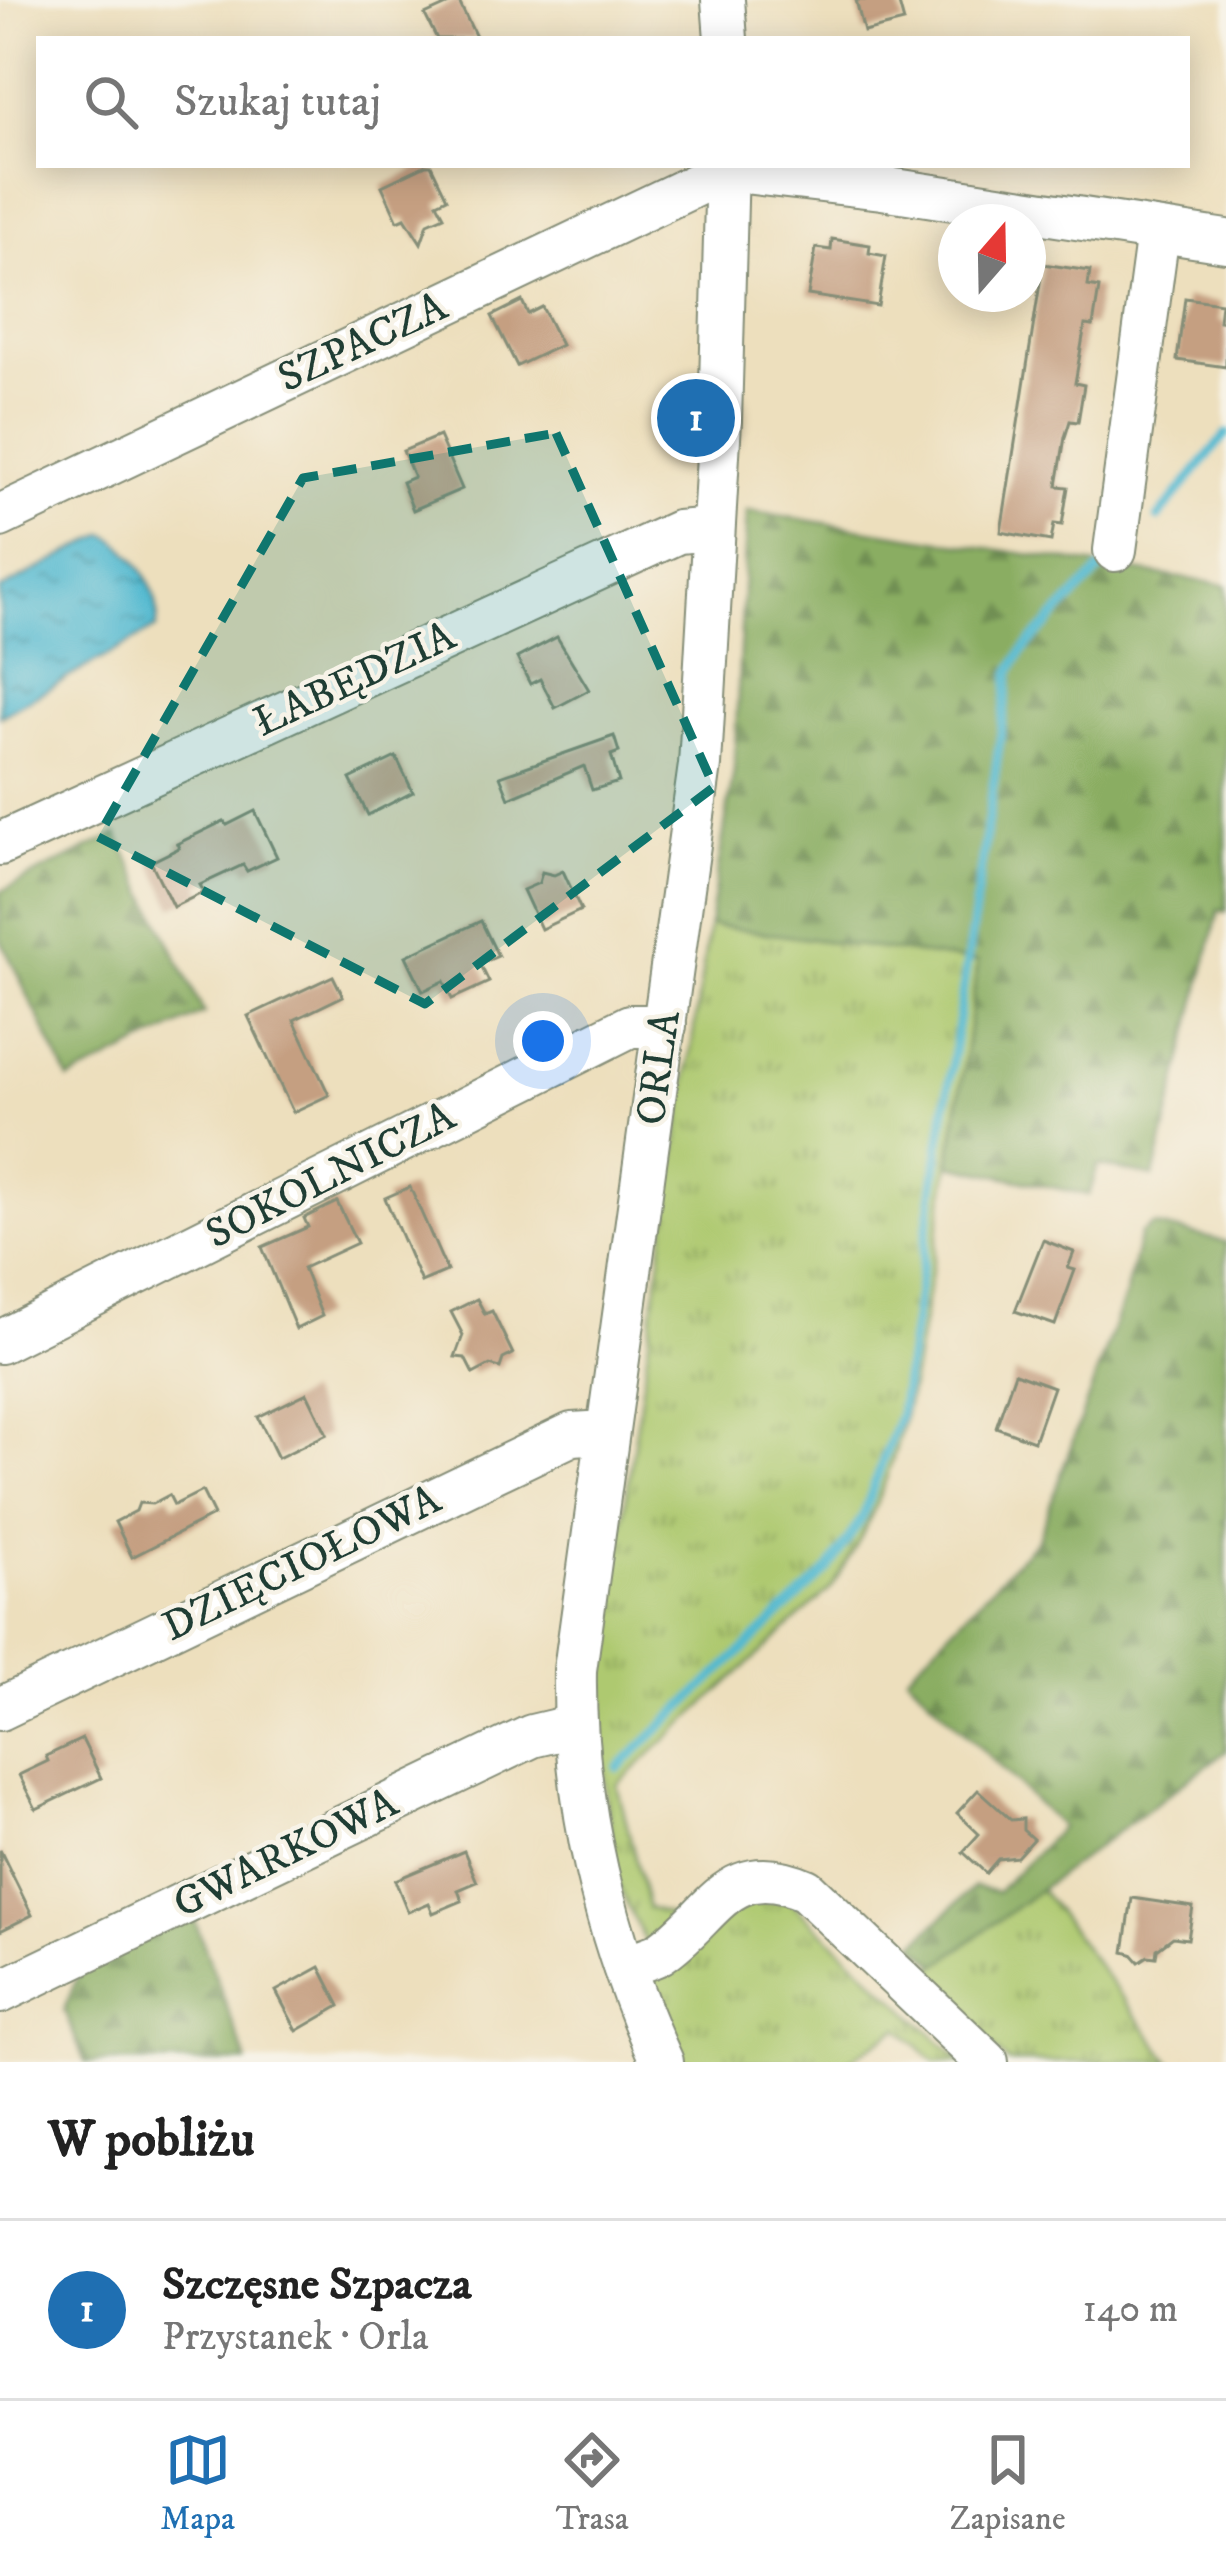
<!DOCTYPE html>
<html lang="pl">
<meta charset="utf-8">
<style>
:root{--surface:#fff;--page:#f6f6f6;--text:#222;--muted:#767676;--line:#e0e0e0;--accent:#1f6fb2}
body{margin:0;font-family:"IM FELL DW Pica",serif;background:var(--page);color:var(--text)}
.compass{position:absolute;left:938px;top:204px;width:108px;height:108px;border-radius:50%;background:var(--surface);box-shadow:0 6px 30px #0003;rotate:20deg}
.you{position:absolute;left:543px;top:1041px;width:42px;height:42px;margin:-30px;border:9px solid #fff;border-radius:50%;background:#1a73e8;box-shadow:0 0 0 18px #1a73e833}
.badge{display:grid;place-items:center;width:78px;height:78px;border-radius:50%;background:var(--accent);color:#fff;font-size:39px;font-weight:700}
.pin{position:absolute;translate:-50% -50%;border:6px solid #fff;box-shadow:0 3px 12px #0006}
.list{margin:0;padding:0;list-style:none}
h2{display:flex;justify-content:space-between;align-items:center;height:156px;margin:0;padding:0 48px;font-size:51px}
h2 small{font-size:39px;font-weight:400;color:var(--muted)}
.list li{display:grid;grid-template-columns:78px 1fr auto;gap:36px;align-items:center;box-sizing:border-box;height:180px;padding:0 48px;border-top:3px solid var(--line)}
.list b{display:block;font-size:45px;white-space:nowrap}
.list p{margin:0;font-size:39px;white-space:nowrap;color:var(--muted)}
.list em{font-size:39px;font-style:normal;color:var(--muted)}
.icon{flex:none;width:66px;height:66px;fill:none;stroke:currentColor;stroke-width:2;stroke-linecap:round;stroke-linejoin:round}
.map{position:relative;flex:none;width:1226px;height:2062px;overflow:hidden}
.search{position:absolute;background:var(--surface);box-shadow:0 6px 30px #0003;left:36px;right:36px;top:36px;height:132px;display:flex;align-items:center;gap:30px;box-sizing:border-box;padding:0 42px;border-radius:0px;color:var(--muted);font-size:45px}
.sheet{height:336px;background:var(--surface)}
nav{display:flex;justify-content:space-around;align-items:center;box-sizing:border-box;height:168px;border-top:3px solid var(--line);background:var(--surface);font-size:33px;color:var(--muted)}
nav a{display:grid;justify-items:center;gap:6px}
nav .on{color:var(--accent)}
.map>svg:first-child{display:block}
.grass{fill:url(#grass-tufts);stroke:#668352;stroke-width:3}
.forest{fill:url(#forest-firs);stroke:#54754b;stroke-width:3}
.water{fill:url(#water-ripples);stroke:#387b82;stroke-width:3}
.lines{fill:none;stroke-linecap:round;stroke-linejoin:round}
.stream{stroke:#52b9d0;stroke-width:9}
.building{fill:#c59f81}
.minor-casing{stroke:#868e78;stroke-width:46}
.minor{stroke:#fff;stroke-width:42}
.marked{fill:#0f766e;fill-opacity:0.2;stroke:#0f766e;stroke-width:9;stroke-dasharray:24 15;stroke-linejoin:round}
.labels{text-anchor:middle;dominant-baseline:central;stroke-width:9;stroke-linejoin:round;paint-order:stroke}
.street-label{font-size:42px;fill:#1f3d34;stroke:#f7f3e8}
</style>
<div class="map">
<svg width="1226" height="2062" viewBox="0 0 1226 2062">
<defs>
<pattern id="grass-tufts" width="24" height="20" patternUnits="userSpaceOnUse" patternTransform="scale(3)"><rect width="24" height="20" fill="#aec970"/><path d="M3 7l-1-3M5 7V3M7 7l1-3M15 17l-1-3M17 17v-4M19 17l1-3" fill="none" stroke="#8da45d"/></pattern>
<pattern id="forest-firs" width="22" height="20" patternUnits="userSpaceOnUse" patternTransform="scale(3)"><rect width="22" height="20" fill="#8aad62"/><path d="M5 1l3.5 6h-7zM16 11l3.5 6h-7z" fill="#708e52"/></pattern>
<pattern id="water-ripples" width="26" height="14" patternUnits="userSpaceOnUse" patternTransform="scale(3)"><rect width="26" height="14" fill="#52b9d0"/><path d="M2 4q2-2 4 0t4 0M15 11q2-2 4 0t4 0" fill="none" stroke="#4398aa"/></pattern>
</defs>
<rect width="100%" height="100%" fill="#f7f3e8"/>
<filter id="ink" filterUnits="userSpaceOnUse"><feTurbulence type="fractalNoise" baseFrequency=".00833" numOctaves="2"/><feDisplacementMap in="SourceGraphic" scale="24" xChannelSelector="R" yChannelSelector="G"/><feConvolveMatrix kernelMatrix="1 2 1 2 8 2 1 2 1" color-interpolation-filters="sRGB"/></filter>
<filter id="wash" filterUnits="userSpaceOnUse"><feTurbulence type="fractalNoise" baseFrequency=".004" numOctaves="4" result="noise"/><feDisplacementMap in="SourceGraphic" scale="48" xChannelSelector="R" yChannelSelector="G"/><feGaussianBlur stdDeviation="2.7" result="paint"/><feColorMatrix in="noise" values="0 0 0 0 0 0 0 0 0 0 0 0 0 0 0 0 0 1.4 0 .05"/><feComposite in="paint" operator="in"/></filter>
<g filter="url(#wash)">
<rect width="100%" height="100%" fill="#eddfbd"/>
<g class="grass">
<path d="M709,925L978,962C964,1067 949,1173 930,1278C910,1394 899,1487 831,1588L617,1785L648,1908L675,1917L647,1945L617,1883L599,1732L603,1658Z"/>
<path d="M775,1887L962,2062H935L899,2028L846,2062H678L647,1989L651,1976L738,1898Z"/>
<path d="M1040,1889L1171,2062H1008L920,1978Z"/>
</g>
<g class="forest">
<path d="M747,511L1226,585V912L1219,910L1154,1177L1098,1165L1089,1195L950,1165L978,962L709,925L734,770Z"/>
<path d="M117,834L204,1013L69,1080L0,938V892Z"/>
<path d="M1153,1225L1226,1242V1518L1223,1522L1226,1523V1751L938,1965L914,1944L974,1887L997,1892L1061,1827L907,1675L1038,1539L1126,1292L1140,1234Z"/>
<path d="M191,1910L247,2062H85L64,2010L86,1956Z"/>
</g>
<path class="water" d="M105,534C134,547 165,597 156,628L0,716V590Z"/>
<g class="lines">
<g class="stream">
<path d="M1158,518L1226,434"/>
<path d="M618,1768L829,1569L862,1518L900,1413L1010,672L1023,650L1107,563"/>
</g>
</g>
<g id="blocks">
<g class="building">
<path d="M458,0L477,39H437L425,15Z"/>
<path d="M856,0H898L904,22L864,32Z"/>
<path d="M426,165H431L447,198L437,203L444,216L428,223L421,243L405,218L398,221L382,186Z"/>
<path d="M832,239L870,245L869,253L886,256L878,306L808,295L816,248L831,250Z"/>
<path d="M1043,264L1090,271L1088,286L1099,288L1093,326L1085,325L1075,383L1084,385L1078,422L1070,421L1065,437L1057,486L1068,487L1062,525L1054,524L1051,541L1001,532Z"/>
<path d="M1185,298L1221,303L1219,321L1226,322V367L1177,360Z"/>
<path d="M522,301L528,314L542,307L561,345L517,366L492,316Z"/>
<path d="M439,436L462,489L413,510L402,482L414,477L403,451Z"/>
<path d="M557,637L589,690L555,708L540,679L530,684L517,658Z"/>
<path d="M614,736L619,752L611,755L619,782L592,790L584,766L509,798L500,776Z"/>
<path d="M396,757L413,792L368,815L350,779Z"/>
<path d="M255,811L277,857L247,871L243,865L200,885L204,892L173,907L151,862L179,848L177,844L224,821L227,825Z"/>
<path d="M563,871L581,910L541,929L523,890L539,883L542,872L554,875Z"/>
<path d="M481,921L498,956L480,964L489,982L452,999L444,981L423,991L406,956Z"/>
<path d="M333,976L343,996L294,1020L329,1095L293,1112L248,1016Z"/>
<path d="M410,1187L447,1271L421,1282L385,1198Z"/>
<path d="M337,1202L357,1243L303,1268L322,1316L296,1329L262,1247L308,1227L304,1218Z"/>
<path d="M1043,1240L1074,1252L1068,1268L1075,1270L1055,1325L1015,1311Z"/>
<path d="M477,1299L485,1314L492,1311L513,1354L503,1359L500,1368L490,1365L473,1374L465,1358L455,1357L463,1335L451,1312Z"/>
<path d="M1015,1373L1053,1387L1034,1441L996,1427Z"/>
<path d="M307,1393L327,1434L278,1458L258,1417Z"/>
<path d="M202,1491L214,1515L132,1557L115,1522L136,1511L139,1503L152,1504L169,1495L174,1505Z"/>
<path d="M82,1739L101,1778L36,1809L19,1775L48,1761L46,1756Z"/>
<path d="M978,1790L1011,1820L1023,1819V1830L1033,1839L1017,1857L998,1859L986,1873L963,1852L979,1834L957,1813Z"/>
<path d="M0,1850L32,1915L0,1931Z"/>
<path d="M464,1851L477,1882L458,1890L462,1901L433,1913L429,1903L408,1912L395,1880Z"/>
<path d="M1132,1898L1193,1907L1188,1939L1173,1937L1157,1949L1156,1957L1148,1956L1139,1962L1132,1954L1124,1952Z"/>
<path d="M320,1967L340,2006L297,2031L276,1991Z"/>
</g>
</g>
</g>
<g filter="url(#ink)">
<use href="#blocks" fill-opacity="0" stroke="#868e78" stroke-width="3"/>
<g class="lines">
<g class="minor-casing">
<g id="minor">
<path d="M723,0L726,39"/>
<path d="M0,516L727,170L882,188L1226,241"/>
<path d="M1115,550L1158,232"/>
<path d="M0,844L678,532L713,529"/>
<path d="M0,1342L630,1026H665"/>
<path d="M0,1709L572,1434L607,1432"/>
<path d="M624,1966C635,1962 650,1959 660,1953C715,1916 727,1856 806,1890L987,2062"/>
<path d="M0,1992L532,1736L574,1726"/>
<path d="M662,2062C606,1940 573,1804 575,1670L700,765L720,421L727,165"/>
</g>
</g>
<use href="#minor" class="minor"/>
</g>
</g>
<path class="marked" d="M556,433L714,787L425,1004L98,837L303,478Z"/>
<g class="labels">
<g class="street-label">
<text transform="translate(363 343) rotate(-25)">SZPACZA</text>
<text transform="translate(355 680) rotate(-25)">ŁABĘDZIA</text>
<text transform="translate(659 1068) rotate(-82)">ORLA</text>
<text transform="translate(331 1176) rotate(-27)">SOKOLNICZA</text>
<text transform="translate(302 1564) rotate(-26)">DZIĘCIOŁOWA</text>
<text transform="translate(286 1854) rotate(-26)">GWARKOWA</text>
</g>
</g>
</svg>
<svg class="compass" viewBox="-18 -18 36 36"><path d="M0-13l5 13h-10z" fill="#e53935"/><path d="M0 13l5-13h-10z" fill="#767676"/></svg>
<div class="you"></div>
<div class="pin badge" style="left:696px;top:418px">1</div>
<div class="search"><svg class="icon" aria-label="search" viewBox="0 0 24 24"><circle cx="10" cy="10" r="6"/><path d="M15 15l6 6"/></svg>Szukaj tutaj</div>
</div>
<section class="sheet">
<h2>W pobliżu<small></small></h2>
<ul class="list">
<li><span class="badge">1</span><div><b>Szczęsne Szpacza</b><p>Przystanek · Orla</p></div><em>140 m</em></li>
</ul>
</section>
<nav>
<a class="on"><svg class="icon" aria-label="map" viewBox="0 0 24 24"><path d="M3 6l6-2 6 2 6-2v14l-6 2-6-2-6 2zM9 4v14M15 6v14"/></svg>Mapa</a>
<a><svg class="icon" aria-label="directions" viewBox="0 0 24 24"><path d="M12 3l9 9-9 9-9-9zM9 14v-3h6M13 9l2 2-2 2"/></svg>Trasa</a>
<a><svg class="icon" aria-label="saved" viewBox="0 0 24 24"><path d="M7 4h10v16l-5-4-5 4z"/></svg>Zapisane</a>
</nav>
